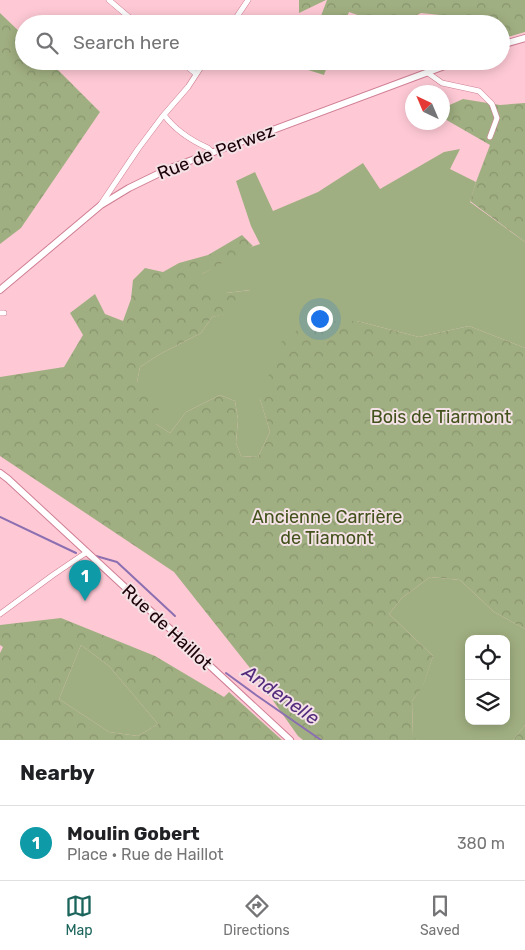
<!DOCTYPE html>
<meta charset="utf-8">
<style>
:root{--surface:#fff;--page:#f6f6f6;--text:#202124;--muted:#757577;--line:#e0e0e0;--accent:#1c655c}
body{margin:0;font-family:Rubik,sans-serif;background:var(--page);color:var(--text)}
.controls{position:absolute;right:15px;bottom:15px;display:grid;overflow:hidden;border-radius:10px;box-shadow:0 2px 12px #0003}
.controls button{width:45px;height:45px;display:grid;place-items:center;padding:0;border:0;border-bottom:1px solid var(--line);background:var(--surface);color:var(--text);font:25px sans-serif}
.compass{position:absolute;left:405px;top:85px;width:45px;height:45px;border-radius:50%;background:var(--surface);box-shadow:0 2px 12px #0003;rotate:316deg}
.you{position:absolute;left:319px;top:318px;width:18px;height:18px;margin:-12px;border:4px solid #fff;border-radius:50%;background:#1a73e8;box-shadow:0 0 0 8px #1a73e833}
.badge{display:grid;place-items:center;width:32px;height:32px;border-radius:50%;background:var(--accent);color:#fff;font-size:16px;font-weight:700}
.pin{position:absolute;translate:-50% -41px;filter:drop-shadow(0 1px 2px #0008)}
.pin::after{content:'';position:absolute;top:26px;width:18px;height:15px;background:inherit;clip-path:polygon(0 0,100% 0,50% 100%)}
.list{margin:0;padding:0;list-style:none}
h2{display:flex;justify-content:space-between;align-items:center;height:65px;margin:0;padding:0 20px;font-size:21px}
h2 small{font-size:16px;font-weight:400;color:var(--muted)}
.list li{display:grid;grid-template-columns:32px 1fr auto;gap:15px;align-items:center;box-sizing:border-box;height:75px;padding:0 20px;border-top:1px solid var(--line)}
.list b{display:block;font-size:19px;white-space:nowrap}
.list p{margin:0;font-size:16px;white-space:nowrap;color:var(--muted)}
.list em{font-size:16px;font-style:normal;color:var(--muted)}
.icon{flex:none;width:28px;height:28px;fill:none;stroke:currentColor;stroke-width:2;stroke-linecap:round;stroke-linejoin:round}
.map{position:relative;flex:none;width:525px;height:740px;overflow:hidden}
.search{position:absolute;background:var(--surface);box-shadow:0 2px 12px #0003;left:15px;right:15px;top:15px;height:55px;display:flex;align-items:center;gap:12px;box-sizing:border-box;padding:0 18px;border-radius:28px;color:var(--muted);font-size:19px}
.sheet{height:140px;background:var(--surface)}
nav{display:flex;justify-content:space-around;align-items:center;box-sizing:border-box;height:70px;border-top:1px solid var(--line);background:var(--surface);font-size:14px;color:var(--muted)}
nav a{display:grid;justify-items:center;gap:2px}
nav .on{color:var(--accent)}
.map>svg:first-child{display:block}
.green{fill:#a0af81;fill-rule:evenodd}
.forest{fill:url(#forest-crowns);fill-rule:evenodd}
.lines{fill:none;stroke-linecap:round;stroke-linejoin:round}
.stream{stroke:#8b6fb1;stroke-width:2}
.minor-casing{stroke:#d07e94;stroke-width:6}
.tertiary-casing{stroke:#d07e94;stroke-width:8}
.minor{stroke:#fff;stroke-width:5}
.tertiary{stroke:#fff;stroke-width:6}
.labels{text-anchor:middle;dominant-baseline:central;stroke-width:4;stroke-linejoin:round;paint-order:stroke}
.street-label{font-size:18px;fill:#1b0209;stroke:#f3e1e5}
.park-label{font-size:18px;fill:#43521c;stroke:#f3e1e5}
.water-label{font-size:19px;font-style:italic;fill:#542c7e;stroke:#f3e1e5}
</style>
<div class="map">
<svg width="525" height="740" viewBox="0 0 525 740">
<defs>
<pattern id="forest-crowns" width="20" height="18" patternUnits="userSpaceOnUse" patternTransform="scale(1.25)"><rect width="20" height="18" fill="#a0af81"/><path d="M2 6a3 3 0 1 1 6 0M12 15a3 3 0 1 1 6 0" fill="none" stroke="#89956e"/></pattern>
</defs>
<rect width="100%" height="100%" fill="#fec9d5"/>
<g class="green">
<path d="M460,149L450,169L476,182L470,202L525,242V348L469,326L419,337L357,321L260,399L270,432L258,457L241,456L236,443L238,420L235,401L220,395L186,412L170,433L156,424L137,382L140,367L160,354L201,333L212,317L235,311L250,290L226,293H202V274C221,263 239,250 260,244L251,226L236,181L255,172L273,211L318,192L363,163L380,189L444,152Z"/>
<path d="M430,577L460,580L494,612L525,629V725L513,740H418L413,738L412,701L423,685L433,656L389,614L402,598ZM469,639H506V721H469Z"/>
<path d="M81,645L109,666L158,724L138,736L109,732L59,699Z"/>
</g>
<g class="forest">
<path d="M299,0H326L299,13Z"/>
<path d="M327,0H525V32L505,38L501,34V24H490L486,20L421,13L400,24H383L349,12L344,24H318Z"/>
<path d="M0,13L24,36V61H49L100,112L21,228L0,244Z"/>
<path d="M304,61H329L324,75L302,68Z"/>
<path d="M463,99L500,105L525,103V242L470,201L476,182L490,145L443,118V108Z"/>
<path d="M242,235L253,246L202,274V293H226L251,290L235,312L212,317L201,333L160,354L140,367L137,382L160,402L156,424L170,433L186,412L220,395L235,401L238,420L236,443L241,456L258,457L270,432L260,399L281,342L308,322L357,321L419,337L469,326L525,348V629L494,612L460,580L430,577L402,598L389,614L433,656L423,686L412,701L413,737L418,740H303L298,736L250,668L174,572L0,456V377L64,367L83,335L70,313L95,294L105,314L123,321L131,299L133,280L145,268L163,272L179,263L208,255Z"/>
<path d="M61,618L155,656L224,697L229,692L282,740H0V653L3,647L0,645V625ZM81,645L109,666L158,724L138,736L109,732L59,699Z"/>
<path d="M525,725V740H513Z"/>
</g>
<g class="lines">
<g class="stream">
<path d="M0,517L76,553"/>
<path d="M96,556L117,562L175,616"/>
<path d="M226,673L256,695L321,740"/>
</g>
<g class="minor-casing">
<g id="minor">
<path d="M109,0L137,24"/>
<path d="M232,24L248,0"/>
<path d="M181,61L196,74"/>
<path d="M428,73L442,83L479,91L492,104L497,118L490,137"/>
<path d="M164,115C176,131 190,140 208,148L212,152"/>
<path d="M101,204L138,149L162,117L188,87L205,61"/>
<path d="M0,313H4"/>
<path d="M0,614L53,575L87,552"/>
</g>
</g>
<g class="tertiary-casing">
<g id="tertiary">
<path d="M501,45L525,38"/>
<path d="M0,290L101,205L129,188L168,169L458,61"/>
<path d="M0,473L8,479L290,740"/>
</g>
</g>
<use href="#minor" class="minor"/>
<use href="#tertiary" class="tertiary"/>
</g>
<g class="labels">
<g class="street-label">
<text transform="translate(216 152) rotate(-21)">Rue de Perwez</text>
<text transform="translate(167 627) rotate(43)">Rue de Haillot</text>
</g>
<g class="park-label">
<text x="441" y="417">Bois de Tiarmont</text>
<text x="327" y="517">Ancienne Carrière<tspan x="327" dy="21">de Tiamont</tspan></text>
</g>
<g class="water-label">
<text transform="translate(281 695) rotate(35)">Andenelle</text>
</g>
</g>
</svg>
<div class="controls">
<button><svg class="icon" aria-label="locate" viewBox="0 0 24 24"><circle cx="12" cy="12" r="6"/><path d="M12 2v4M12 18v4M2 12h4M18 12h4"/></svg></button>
<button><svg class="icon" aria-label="layers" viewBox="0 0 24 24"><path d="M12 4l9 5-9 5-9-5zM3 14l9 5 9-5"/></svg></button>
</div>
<svg class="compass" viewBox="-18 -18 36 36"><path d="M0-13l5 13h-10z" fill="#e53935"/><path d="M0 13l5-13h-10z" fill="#757577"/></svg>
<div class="you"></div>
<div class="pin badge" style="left:85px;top:601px;background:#0f9aa8">1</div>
<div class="search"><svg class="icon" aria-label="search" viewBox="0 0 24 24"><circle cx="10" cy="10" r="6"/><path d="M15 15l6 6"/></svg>Search here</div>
</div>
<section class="sheet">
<h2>Nearby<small></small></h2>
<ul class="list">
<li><span class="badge" style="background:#0f9aa8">1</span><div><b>Moulin Gobert</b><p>Place · Rue de Haillot</p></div><em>380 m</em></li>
</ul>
</section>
<nav>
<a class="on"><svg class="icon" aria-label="map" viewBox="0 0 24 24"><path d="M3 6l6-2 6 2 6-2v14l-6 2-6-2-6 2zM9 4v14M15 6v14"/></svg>Map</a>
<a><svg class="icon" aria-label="directions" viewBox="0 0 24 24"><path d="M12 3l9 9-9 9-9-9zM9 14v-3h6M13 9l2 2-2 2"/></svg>Directions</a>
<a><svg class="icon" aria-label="saved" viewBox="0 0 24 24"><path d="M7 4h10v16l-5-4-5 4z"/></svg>Saved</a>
</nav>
